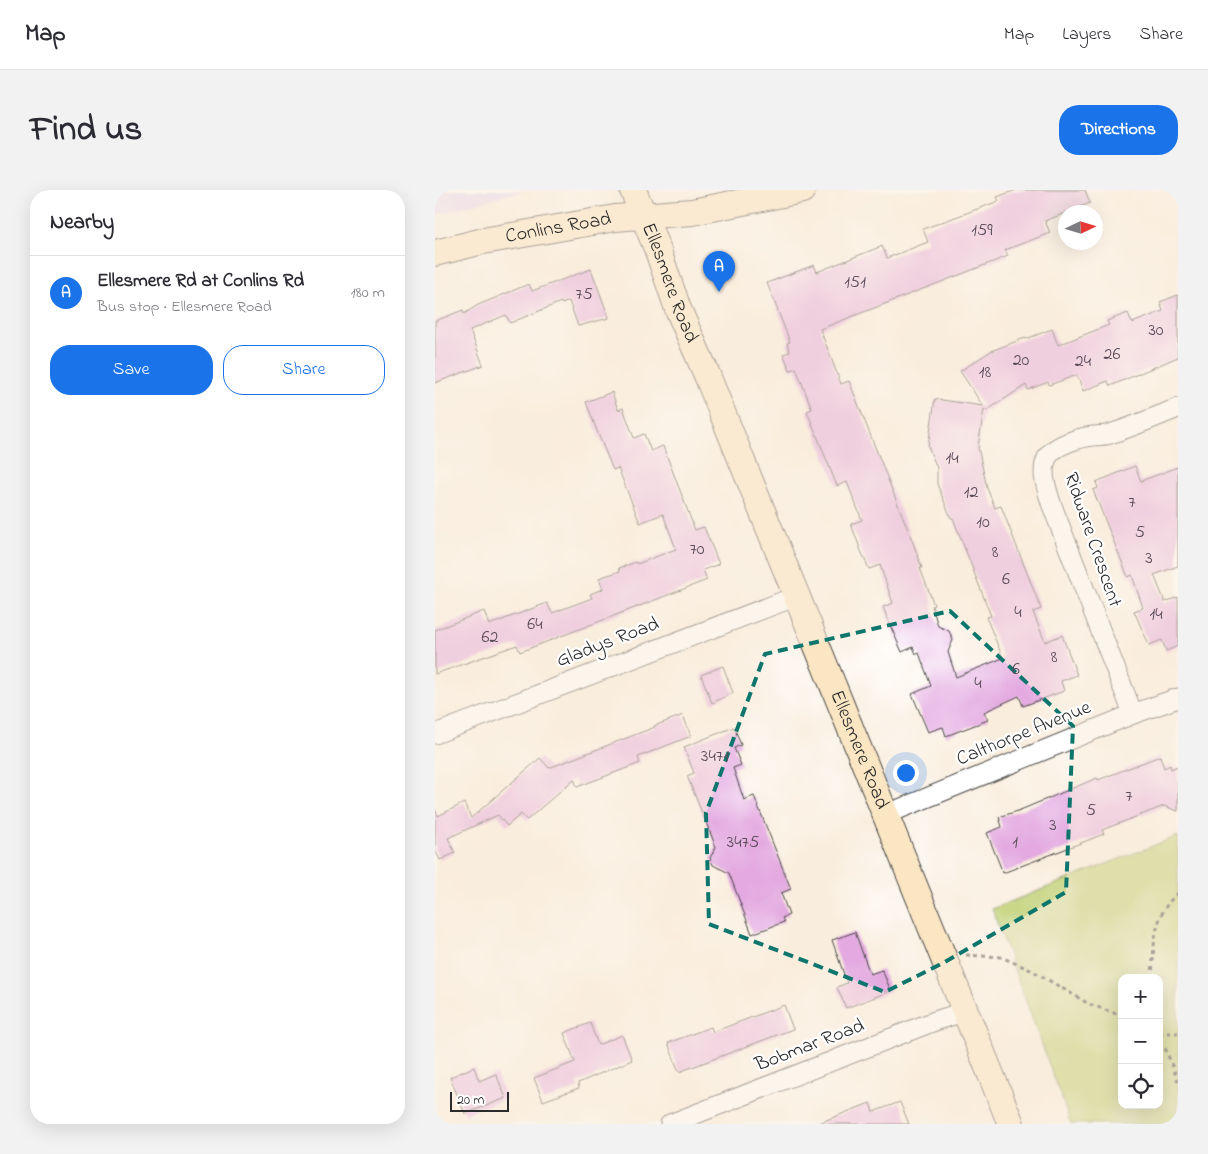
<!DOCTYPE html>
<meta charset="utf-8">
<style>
:root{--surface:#fff;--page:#f2f2f3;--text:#2b2b33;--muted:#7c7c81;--line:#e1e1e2;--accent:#1a73e8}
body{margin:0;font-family:"Indie Flower",sans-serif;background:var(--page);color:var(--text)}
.controls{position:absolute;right:15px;bottom:15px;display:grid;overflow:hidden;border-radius:10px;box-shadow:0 5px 20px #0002}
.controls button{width:45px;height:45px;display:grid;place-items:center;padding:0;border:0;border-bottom:1px solid var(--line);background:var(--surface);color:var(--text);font:25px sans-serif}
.compass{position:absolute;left:623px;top:15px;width:45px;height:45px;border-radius:50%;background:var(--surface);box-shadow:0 5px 20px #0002;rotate:86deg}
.scale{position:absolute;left:15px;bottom:12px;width:59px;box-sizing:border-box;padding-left:5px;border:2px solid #2b2b2b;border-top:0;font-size:14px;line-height:18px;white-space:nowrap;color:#2b2b2b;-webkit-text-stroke:4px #fff;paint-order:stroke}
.you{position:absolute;left:470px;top:582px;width:18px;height:18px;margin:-12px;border:4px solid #fff;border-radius:50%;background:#1a73e8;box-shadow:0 0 0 8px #1a73e833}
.badge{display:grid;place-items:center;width:32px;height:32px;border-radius:50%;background:var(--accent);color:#fff;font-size:16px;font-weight:700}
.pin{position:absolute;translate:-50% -41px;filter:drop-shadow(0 1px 2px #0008)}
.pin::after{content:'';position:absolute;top:26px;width:18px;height:15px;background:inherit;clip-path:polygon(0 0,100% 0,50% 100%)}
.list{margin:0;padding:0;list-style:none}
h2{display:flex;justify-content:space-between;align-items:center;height:65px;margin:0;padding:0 20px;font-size:21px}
h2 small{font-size:16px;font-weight:400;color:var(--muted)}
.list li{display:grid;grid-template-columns:32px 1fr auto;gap:15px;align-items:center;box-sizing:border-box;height:75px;padding:0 20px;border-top:1px solid var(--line)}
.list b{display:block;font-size:19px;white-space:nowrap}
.list p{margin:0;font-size:16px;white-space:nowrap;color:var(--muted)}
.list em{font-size:16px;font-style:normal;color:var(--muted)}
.actions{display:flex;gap:10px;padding:15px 20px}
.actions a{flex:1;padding:11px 0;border:1px solid var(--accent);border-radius:20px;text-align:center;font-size:18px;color:var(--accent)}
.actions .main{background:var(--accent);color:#fff}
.icon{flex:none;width:28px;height:28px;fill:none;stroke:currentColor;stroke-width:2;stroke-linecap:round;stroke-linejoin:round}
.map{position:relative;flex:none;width:743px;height:934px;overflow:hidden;border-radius:20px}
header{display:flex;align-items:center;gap:30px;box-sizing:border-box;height:70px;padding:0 25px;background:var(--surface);border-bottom:1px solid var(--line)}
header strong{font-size:24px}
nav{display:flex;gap:28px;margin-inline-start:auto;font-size:18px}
.intro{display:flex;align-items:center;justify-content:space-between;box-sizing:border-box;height:120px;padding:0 30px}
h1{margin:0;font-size:35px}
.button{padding:12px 22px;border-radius:20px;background:var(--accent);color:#fff;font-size:18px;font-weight:700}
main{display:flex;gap:30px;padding:0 30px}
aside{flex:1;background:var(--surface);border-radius:20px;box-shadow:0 5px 20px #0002}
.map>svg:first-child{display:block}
.built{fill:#e6d3f0}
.green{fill:#c0cf72;stroke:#767d4e;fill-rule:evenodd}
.building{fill:#e3a9e0}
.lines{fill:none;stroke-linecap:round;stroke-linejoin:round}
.street-casing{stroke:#4a4846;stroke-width:21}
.secondary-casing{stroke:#4a4846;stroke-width:28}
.path{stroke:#4a4846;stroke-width:3;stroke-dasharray:4 4;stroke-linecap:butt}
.street{stroke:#fff;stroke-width:19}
.secondary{stroke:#fbe6c4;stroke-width:26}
.marked{fill:none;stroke:#0f766e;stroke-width:4;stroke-dasharray:10 6;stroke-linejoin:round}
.labels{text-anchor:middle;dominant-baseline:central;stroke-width:4.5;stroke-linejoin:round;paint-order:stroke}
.number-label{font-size:18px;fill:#594a58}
.street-label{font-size:20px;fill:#2b2b2b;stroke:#fff}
</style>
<header>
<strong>Map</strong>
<nav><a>Map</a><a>Layers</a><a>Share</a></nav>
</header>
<div class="intro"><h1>Find us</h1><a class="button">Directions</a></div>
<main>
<aside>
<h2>Nearby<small></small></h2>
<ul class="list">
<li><span class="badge">A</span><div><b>Ellesmere Rd at Conlins Rd</b><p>Bus stop · Ellesmere Road</p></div><em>180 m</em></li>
</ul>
<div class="actions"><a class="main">Save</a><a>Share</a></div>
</aside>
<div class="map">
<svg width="743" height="934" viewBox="0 0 743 934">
<rect width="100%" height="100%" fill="#fff"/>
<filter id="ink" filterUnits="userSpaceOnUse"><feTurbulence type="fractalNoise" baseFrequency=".02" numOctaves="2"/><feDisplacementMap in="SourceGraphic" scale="10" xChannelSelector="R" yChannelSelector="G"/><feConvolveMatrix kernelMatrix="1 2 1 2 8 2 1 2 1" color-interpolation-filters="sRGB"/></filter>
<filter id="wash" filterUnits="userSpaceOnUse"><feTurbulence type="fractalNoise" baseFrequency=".0096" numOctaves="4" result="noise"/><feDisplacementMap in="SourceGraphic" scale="20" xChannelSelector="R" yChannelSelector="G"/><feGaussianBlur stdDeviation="1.12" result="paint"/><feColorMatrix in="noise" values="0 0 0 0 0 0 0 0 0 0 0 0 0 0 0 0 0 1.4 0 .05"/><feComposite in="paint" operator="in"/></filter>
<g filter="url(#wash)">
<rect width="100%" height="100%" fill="#f9eddd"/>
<path class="built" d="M0,0H90L0,25Z"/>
<path class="green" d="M743,646V934H636L557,719ZM687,788H724V915H687Z"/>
<g id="blocks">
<g class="building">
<path d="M581,0H650L655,13L610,31L615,43L570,60L573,66L385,139L406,194L414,191L427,224L479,355L487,378H485L499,415L497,416L503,436L514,441L518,450L513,462L521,487L568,468L551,427L556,426L518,328H516L502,294V278L493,256L500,209L548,216L525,181L556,161L590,148L591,149L617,139L623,155L674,135L672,131L693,123L697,133L728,121L725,112L743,105V167L675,196L673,191L648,201L642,185L614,195L613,192L593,200L591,195L551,221L549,219L543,257L552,298L560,318L566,316L606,419L598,422L610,452L627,445L642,485L626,491L629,501L588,516L584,506L549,522L553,530L511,546L508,537L493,542L477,504L496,496L484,463L481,464L478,457L467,462L455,435L448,417L458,413L445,375L434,379L426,361L416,334L427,330L412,292L402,296L372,221L377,219L361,178L355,180L348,164L355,162L352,153L355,152L332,93L379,75L382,82L447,56L452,68L493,52L488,39L564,11L562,7Z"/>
<path d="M156,79L174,128L143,136L134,111L127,114L126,112L75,133L71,125L35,140L48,175L0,193V131L28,120L29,124L43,115L94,94L97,101Z"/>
<path d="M177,202L183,220L188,218L199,248L209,244L216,261L228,256L260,340L269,337L284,374L268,380L272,390L85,462L82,455L0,484V440L49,421L54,435L112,413L117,423L157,408L155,404L168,399L164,388L185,381L184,378L201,372L202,374L241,359L228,324L205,333L183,278L178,280L164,246L151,212Z"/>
<path d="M700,276L706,291L743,277V376L719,385L730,412L743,407V456L731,461L727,450L714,455L699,421L708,418L697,385L693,387L658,300L663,298L661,292Z"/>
<path d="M288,476L298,503L277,513L266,485Z"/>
<path d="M248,525L256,546L203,567L205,573L142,597L139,589L92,630L86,624L72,636L63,625L13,648L20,663L5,670L0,660V619L3,626L29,613L36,628L105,568L114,578L220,537L219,536Z"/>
<path d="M299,537L306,555L299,558L306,575L298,578L309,610L319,606L356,699L346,703L354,725L347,728L349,732L317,744L294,683L278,675L275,668L281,657L252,586L259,583L249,557Z"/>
<path d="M725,566L729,578L735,575L736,579L743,576V621L729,616L667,640L669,644L568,683L552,643L567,637L564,627L583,621L662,588L663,590Z"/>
<path d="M420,742L435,784L447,780L456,801L411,818L402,797L412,793L397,750Z"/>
<path d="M349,815L358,839L244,882L233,853L276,837L278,842Z"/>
<path d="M155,833L163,855L187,845L197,870L143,893L144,898L108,911L99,888L140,872L129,843Z"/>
<path d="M39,877L44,891L61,884L71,908L30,924L15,887Z"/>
<path d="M465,912L474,934H385L384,933L435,913L438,922Z"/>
</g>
</g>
</g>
<g filter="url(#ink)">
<use href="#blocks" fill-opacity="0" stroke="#4a4846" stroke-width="1"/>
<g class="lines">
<g class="street-casing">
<g id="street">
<path d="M698,524L616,313C612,299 605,282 612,268C618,255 646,247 659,246C665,245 670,246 675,244C698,237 720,227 743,218"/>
<path d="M0,544L362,406"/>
<path d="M452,624L698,524L743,508"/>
<path d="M235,934L500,831L531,821"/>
</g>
</g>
<g class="secondary-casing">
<g id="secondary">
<path id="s1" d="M198,0L223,61L243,119L272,185L576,934"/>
<path id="s2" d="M0,63L48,51L180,28L257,22L367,0"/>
</g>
</g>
<g class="path">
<path d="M531,765L566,767L598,781L654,814L687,826"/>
<path d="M717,788C719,757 717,725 743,703"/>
<path d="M724,843H743"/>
<path d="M724,853L731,860L743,891"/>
</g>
<use href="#street" class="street"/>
<use href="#secondary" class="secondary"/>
</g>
</g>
<path d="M0 0H743V934H0ZM515,421L638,536L631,702L510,772L450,802L274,734L271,623L330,464Z" fill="#f9eddd" fill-opacity=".55" fill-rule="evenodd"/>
<path class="marked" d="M515,421L638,536L631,702L510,772L450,802L274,734L271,623L330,464Z"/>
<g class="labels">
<g class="number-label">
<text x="547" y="41">159</text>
<text x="420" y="93">151</text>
<text x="149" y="105">75</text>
<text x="721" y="141">30</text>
<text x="677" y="165">26</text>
<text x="586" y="171">20</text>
<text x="648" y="172">24</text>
<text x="550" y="183">18</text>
<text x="517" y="269">14</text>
<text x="536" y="303">12</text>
<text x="697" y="313">7</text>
<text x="548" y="333">10</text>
<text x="705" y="343">5</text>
<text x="262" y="360">70</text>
<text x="560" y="363">8</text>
<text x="714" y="369">3</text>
<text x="571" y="390">6</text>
<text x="583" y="423">4</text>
<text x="721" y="425">14</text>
<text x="100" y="435">64</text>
<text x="55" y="448">62</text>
<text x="619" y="468">8</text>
<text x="581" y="480">6</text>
<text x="543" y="494">4</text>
<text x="280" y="567">3471</text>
<text x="694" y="607">7</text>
<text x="656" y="621">5</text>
<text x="618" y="636">3</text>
<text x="308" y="653">3475</text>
<text x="580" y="653">1</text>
</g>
<g class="street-label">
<text stroke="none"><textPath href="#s2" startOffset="126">Conlins Road</textPath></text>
<text stroke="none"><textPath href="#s1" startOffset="100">Ellesmere Road</textPath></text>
<text transform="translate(657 350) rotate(71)">Ridware Crescent</text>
<text transform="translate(173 453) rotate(-21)">Gladys Road</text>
<text transform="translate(589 544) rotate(-22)">Calthorpe Avenue</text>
<text stroke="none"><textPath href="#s1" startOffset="604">Ellesmere Road</textPath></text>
<text transform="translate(375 856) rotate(-21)">Bobmar Road</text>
</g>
</g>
</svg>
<div class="controls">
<button>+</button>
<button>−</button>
<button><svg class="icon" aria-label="locate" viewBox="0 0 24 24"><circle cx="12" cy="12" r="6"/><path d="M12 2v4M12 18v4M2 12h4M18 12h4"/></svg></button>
</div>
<svg class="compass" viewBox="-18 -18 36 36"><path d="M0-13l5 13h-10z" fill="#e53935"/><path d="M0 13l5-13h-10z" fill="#7c7c81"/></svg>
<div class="scale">20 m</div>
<div class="you"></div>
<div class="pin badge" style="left:284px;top:102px">A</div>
</div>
</main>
